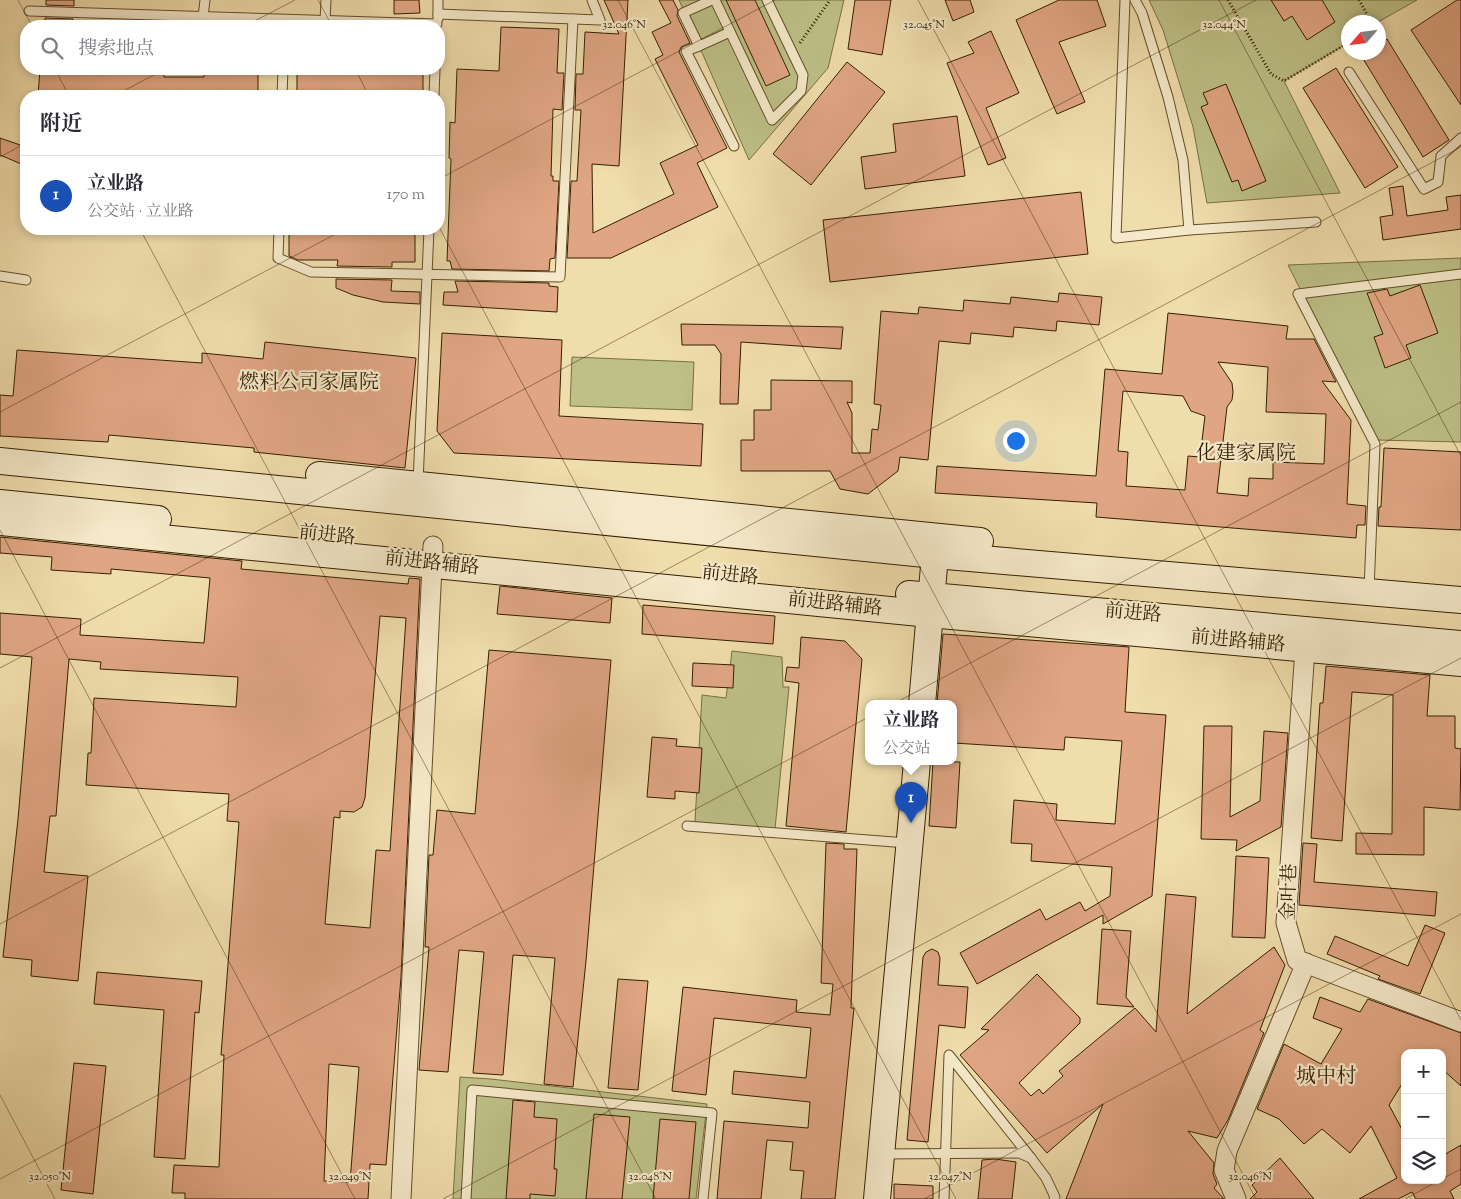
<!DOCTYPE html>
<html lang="zh">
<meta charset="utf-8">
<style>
:root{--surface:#fff;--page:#f2f2f3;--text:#2b2b33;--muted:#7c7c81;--line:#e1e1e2;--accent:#7c3aed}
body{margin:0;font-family:"Sorts Mill Goudy","Noto Serif SC",serif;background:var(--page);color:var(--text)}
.controls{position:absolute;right:15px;bottom:15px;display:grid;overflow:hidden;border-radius:10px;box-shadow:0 2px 8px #0003}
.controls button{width:45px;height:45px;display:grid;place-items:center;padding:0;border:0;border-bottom:1px solid var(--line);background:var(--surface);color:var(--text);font:25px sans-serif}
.compass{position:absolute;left:1341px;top:15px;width:45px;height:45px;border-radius:50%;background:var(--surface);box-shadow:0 2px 8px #0003;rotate:242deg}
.you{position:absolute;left:1015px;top:440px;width:18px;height:18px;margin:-12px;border:4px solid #fff;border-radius:50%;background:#1a73e8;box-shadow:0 0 0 8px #1a73e833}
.badge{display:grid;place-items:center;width:32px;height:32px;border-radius:50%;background:var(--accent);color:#fff;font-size:16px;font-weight:700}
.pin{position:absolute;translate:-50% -41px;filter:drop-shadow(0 1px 2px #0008)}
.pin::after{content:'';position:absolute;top:26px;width:18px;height:15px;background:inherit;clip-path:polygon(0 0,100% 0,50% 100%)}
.popup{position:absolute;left:865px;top:700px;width:92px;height:65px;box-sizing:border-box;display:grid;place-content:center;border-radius:10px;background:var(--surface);filter:drop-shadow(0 1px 4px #0005);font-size:16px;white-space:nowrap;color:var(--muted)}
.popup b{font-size:19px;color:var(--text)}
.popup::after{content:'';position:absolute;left:50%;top:100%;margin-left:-10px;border:10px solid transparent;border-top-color:var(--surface)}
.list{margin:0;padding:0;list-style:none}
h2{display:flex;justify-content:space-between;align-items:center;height:65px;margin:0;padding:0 20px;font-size:21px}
h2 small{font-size:16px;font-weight:400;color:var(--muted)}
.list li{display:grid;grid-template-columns:32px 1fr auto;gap:15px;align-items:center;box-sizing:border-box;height:80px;padding:0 20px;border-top:1px solid var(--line)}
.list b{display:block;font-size:19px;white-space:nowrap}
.list p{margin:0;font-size:16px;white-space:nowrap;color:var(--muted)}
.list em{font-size:16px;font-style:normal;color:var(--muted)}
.icon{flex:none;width:28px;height:28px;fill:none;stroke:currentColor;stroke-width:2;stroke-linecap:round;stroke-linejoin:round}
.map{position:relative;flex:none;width:1461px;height:1199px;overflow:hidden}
.search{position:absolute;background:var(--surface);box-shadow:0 2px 8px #0003;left:20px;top:20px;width:425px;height:55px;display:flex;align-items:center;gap:12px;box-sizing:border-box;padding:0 18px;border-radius:20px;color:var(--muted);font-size:19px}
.panel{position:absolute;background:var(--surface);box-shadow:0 2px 8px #0003;left:20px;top:90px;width:425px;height:145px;border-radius:20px}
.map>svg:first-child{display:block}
.green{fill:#bdc087;stroke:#797044}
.building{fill:#e0a684;stroke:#351f00;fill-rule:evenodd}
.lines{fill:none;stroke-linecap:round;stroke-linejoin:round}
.lane-casing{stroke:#644e2b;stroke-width:11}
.street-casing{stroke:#644e2b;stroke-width:21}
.secondary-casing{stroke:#351f00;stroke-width:28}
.path{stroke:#351f00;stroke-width:3;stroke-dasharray:1 2.5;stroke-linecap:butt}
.lane{stroke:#f5e9c9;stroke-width:9}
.street{stroke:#f5e9c9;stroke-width:19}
.secondary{stroke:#f5e9c9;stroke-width:26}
.ticks{fill:none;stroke:#351f00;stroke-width:1;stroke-opacity:0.45}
.labels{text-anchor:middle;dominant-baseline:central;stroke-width:4.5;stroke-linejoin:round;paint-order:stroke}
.street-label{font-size:19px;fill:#351f00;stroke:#f5e9c9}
.neighbourhood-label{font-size:20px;fill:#351f00;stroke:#f5e9c9}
.ticks-label{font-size:12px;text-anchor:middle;fill:#351f00;stroke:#f5e9c9;stroke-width:4.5;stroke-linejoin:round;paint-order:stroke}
</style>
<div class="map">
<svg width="1461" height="1199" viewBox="0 0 1461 1199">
<rect width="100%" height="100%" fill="#f0ddac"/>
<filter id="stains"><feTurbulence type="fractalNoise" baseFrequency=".004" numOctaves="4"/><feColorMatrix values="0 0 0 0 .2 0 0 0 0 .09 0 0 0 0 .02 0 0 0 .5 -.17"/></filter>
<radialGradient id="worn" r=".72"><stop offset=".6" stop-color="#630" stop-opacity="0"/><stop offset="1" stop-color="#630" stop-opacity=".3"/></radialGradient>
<g class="green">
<path d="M679,0H844L828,68L749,160Z"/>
<path d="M1149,0H1417L1378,22H1348V43L1284,81L1340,193L1207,203L1193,127L1163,30Z"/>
<path d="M1461,258V442L1376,440L1288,265Z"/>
<path d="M572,357L694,362L692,410L570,406Z"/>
<path d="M732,651L782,657L783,687H789L775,829L695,822L702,695L726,698Z"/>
<path d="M460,1077L491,1079L707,1104L696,1199H453Z"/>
</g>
<g class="building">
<path d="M46,0H74V6L46,5Z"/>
<path d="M394,0H419L420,13L394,14Z"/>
<path d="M604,0H628L619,166L592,164L593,233L674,194L660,163L698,145L655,59L663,55L652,32L671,23L659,0H673L678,10L677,16L690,43L681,47L679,52L727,148L697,163L718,207L611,258H567L571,181H577L581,110H575L576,74H583L585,32L619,34Z"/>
<path d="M726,0H755L790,75L766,86Z"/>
<path d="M855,0H891L882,55L848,49Z"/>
<path d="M945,0H970L974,12L953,21Z"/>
<path d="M1059,0H1097L1106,26L1059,42L1085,102L1057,114L1016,20Z"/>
<path d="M1271,0H1322L1335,22L1307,40L1292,16L1284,21Z"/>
<path d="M1457,0H1461V105L1411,30Z"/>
<path d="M45,18L73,19V26H45Z"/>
<path d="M501,27L559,29L557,73H564L562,110L553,109L551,176H553V181H559L555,258L550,259L549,271L452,269L450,261H447L451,159L449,158L450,122L455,123L457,69L499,71Z"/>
<path d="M991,31L1019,93L986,108L1006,158L988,165L947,63L974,53L968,42Z"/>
<path d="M1387,39L1449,140L1423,157L1359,52H1378V44Z"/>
<path d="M847,62L885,92L811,185L773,154Z"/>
<path d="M1336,68L1398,167L1365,188L1303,88Z"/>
<path d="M40,69H164V77H204V69H258V96H38Z"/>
<rect x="297" y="69" width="126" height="27"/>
<path d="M1226,84L1266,181L1242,191L1238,180L1232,182L1201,107L1208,104L1203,93Z"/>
<path d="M957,116L965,176L865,189L861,157L896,152L893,124Z"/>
<path d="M0,138L26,147V166L0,155Z"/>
<path d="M1403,186L1407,216L1448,210L1446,197L1461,195V229L1383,240L1380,217L1393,215L1389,188Z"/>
<path d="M1081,192L1088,254L830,282L823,220Z"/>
<path d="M289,229H415V262H392V267L337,266L338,260H298L289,256Z"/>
<path d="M336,279L392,280L391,291L420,292V304L383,302L353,295L336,288Z"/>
<path d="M455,281L549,283V286L558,287L557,312L443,305L444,292H458Z"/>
<path d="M1420,285L1438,333L1406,345L1411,358L1385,368L1374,337L1383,334L1367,293L1387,289L1390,296Z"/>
<path d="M1059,293L1102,297L1099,325L1057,321L1056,331L1014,327L1013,337L971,333L970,344L939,341L928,460L900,457L898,471L868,494L840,489L830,471H741V440H754V410H771V380L852,381V403L847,402L852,413V453H870L872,429L878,430L881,405L874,404L881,311L918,314L919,307L963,311L964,300L1010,304L1011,297L1058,302Z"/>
<path d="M1168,313L1288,326L1286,339H1314L1336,382L1322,381L1351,420L1347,504L1366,506L1365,525H1357L1356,538L1096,517L1097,503L935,493L937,466L1096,476L1105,369L1162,374ZM1218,362L1268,367L1266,412L1326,414L1324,464L1273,462V479L1249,478L1248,496L1217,493L1227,407L1232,400L1233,392L1232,383ZM1123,391L1183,396L1191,411L1205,416L1200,457L1188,456L1185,490L1126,486L1128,452L1118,451Z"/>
<path d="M681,324L843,327L841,349L741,342L738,404H720L721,354L715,345H682Z"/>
<path d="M442,333L562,340L559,416L703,424L701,466L454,453L437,431Z"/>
<path d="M265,342L416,358L405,468L254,452V448L109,435L108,442L0,436V395L13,396L17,350L202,363V353L263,359Z"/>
<path d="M1384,448L1461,452V530L1378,526L1379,507H1381Z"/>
<path d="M0,537L242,561L241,569L408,584L409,578L420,579L401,977L386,1165L370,1164L368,1199H185V1193H172L174,1165L219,1167L224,1055H221L239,822L227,821L229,794L86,785L88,753H91L94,698L236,707L238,677L100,669L101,662L69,659L56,816H50L44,872L88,876L78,981L31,976L32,960L3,957L18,819L32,657L0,654V613L81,619L80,635L204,643L210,578L111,569V574L51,570L52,557L0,553ZM380,616L406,618L390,851L376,850L370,928L325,924L334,817L340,818V811L354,812L362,807L365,798ZM329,1064L359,1067L350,1182L324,1181Z"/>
<path d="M500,586L612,598L610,623L497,614Z"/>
<path d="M643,605L775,616L773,644L642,634Z"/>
<path d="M943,634L1129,647L1125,712L1166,715L1152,896L1103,924V915L977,984L960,953L1040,909L1046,920L1080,902L1085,911L1110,896L1112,867L1031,861L1032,844L1011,843L1014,800L1057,804L1056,820L1115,824L1122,741L1065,737L1064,750L954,743V704H937Z"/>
<path d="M801,637L845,641L862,659L846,832L786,826L799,683L785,681L787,667L799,668Z"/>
<path d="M489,650L611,660L586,961L573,1087L544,1084L555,958L513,955L503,1075L473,1073L484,952L459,950L448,1072L419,1070L429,947H425L429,855H433L437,810L475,814Z"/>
<path d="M693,663L734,665L733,688L692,686Z"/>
<path d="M1326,666L1430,675L1427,716H1455V748L1461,749L1460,810L1424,807V855L1356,854V833L1392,834L1393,695L1352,692L1342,841L1311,838L1320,703H1323Z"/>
<path d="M1204,726H1232L1230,817L1260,801L1264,731L1288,733L1281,827L1236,851L1237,840L1201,839Z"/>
<path d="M652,737L677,739L676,746L702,748L699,793L675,791V799L647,797Z"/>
<path d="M933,762H960L956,828L929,826Z"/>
<path d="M826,843L844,844V849H857L851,1008H854L835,1199H801L804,1171L790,1170L793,1142L767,1140L761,1199H717L724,1121L808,1128L810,1102L732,1094L734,1071L806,1078L811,1028L714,1018L706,1095L672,1091L683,987L797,1000L796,1012L830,1015L833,984L821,983Z"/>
<path d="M1303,843L1317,844L1314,882L1437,892L1435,916L1299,905Z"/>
<path d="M1236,856L1269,858L1265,938L1232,937Z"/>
<path d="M1166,894L1196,897L1187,1014L1274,947L1285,965L1260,1030L1264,1033L1228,1120L1217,1138L1188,1131L1214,1163L1213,1174L1217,1184L1214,1188L1224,1199H1066L1103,1104L1047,1153L960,1055L989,1030L981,1029L1037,974L1080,1018V1023L1019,1083L1031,1096L1039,1089L1043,1094L1063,1076L1059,1071L1135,1008L1156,1032Z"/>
<path d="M1425,925L1445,933L1420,994L1378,979L1380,976L1327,954L1335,936L1408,966Z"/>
<path d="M1102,929L1131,931L1126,997L1134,1007L1097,1004Z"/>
<path d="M932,949L938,952L940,958L938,985L968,987L965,1028L939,1025L928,1142L907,1140L923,957L926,952Z"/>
<path d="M97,972L202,981L199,1013L195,1012L185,1159L154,1157L164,1010L94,1004Z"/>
<path d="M618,979L648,981L638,1090L608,1088Z"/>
<path d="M1320,997L1360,1012L1368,999L1461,1033V1086L1442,1069V1053H1405V1079L1389,1105L1405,1135V1180H1442V1156L1461,1145V1184L1450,1191L1454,1199H1416L1412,1192L1398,1199H1359L1397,1178L1371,1126L1350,1153L1322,1129L1304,1144L1279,1119L1257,1109L1284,1044L1321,1064L1342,1029L1313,1018Z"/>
<path d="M74,1063L106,1066L93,1194L61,1190Z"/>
<path d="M513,1100L535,1102L534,1117L557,1119L554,1169H557L555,1196L530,1194V1199H506Z"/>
<path d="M594,1114L630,1117L622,1199H586Z"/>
<path d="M660,1119L696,1122L689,1199H653Z"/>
<path d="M1280,1158L1314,1199H1250L1257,1192L1252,1185Z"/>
<path d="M995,1159L1016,1162L1012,1199H978L982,1160Z"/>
<path d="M894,1184L933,1186V1199H894Z"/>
</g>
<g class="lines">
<g class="lane-casing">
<g id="lane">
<path d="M712,0L683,13L699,46L730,32"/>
<path d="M715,0L772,120L801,91L803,75L767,0"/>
<path d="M1125,0L1116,238L1189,230"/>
<path d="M1135,0L1142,13L1168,97L1183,160L1189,230L1316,222"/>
<path d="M29,11L437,24"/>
<path d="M438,14L600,20L592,0"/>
<path d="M203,17L205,0"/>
<path d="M438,19V0"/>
<path d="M325,21L326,0"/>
<path d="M699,46L686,51L734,146"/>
<path d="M1349,72L1424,189L1438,182L1441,156L1461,138"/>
<path d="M282,96L283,69"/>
<path d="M434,96L435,69"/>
<path d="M279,229L278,258L311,272L560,277L573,19"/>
<path d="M0,276L26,280"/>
<path d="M418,483L429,229"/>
<path d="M1369,590L1375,444L1298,294L1461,274"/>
<path d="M687,826L907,843"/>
<path d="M884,1154L1019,1153L1031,1158L1046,1178L1055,1197L1054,1199"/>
<path d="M466,1199L472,1090L712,1113L703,1199"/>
<path d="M944,1199L949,1055L1031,1158"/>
</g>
</g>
<g class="street-casing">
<g id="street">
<path d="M1305,649L1286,923L1297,960L1461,1022"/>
<path d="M401,1199L433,546"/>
<path d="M1236,1199L1224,1170L1227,1151L1306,963"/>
</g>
</g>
<g class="secondary-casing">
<g id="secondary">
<path d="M0,461L935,555L1461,600"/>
<path d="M319,475L980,541"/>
<path d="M0,503L158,519"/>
<path d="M0,522L930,614L1461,663"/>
<path d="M909,594L1461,644"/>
<path d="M922,704L935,555"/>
<path d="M877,1199L917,762"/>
</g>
</g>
<g class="path">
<path d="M1228,0L1271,74L1284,81L1348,43"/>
<path d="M1359,0L1367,14V22"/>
<path d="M800,43L830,0"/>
</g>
<use href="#lane" class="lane"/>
<use href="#street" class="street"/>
<use href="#secondary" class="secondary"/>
</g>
<path class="ticks" d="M18,0L32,26M318,0L332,26M618,0L1256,1199M918,0L1461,1020M1219,0L1461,456M245,26L295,0M55,69L69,96M355,69L369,96M114,96L165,69M0,157L26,143M439,179L775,0M439,227L956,1199M140,229L656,1199M0,412L345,229M0,530L355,1199M0,668L1256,0M0,924L1461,147M0,1095L55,1199M0,1179L1461,402M1442,1179L1461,1169M443,1199L1461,658M924,1199L1461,914M1405,1199L1440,1180"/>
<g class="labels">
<g class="street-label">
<text transform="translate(327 536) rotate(6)">前进路</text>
<text transform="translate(432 564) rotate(6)">前进路辅路</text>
<text transform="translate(730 576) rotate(6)">前进路</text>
<text transform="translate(835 605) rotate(6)">前进路辅路</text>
<text transform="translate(1133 614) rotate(5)">前进路</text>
<text transform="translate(1238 642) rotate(5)">前进路辅路</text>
<text transform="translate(1290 892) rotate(-88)">金叶巷</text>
</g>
<g class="neighbourhood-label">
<text x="309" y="383">燃料公司家属院</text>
<text x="1246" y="454">化建家属院</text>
<text x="1326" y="1077">城中村</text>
</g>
</g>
<g class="ticks-label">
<text x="624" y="28">32.046°N</text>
<text x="1224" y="28">32.044°N</text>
<text x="924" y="28">32.045°N</text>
<text x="50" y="1180">32.050°N</text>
<text x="350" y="1180">32.049°N</text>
<text x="650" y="1180">32.048°N</text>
<text x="950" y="1180">32.047°N</text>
<text x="1250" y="1180">32.046°N</text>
</g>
<rect width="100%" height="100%" filter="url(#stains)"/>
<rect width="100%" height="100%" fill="url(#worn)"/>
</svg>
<div class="controls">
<button>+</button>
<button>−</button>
<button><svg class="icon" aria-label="layers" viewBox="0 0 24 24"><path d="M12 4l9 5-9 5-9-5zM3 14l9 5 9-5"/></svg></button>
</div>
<svg class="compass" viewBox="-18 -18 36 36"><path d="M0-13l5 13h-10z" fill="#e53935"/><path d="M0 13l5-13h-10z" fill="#7c7c81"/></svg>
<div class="you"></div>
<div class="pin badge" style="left:911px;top:823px;background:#1a4fb4">1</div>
<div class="popup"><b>立业路</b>公交站</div>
<div class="search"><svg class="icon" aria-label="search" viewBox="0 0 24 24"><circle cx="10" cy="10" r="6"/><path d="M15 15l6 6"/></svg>搜索地点</div>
<section class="panel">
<h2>附近<small></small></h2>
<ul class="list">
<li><span class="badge" style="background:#1a4fb4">1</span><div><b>立业路</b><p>公交站 · 立业路</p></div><em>170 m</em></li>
</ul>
</section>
</div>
